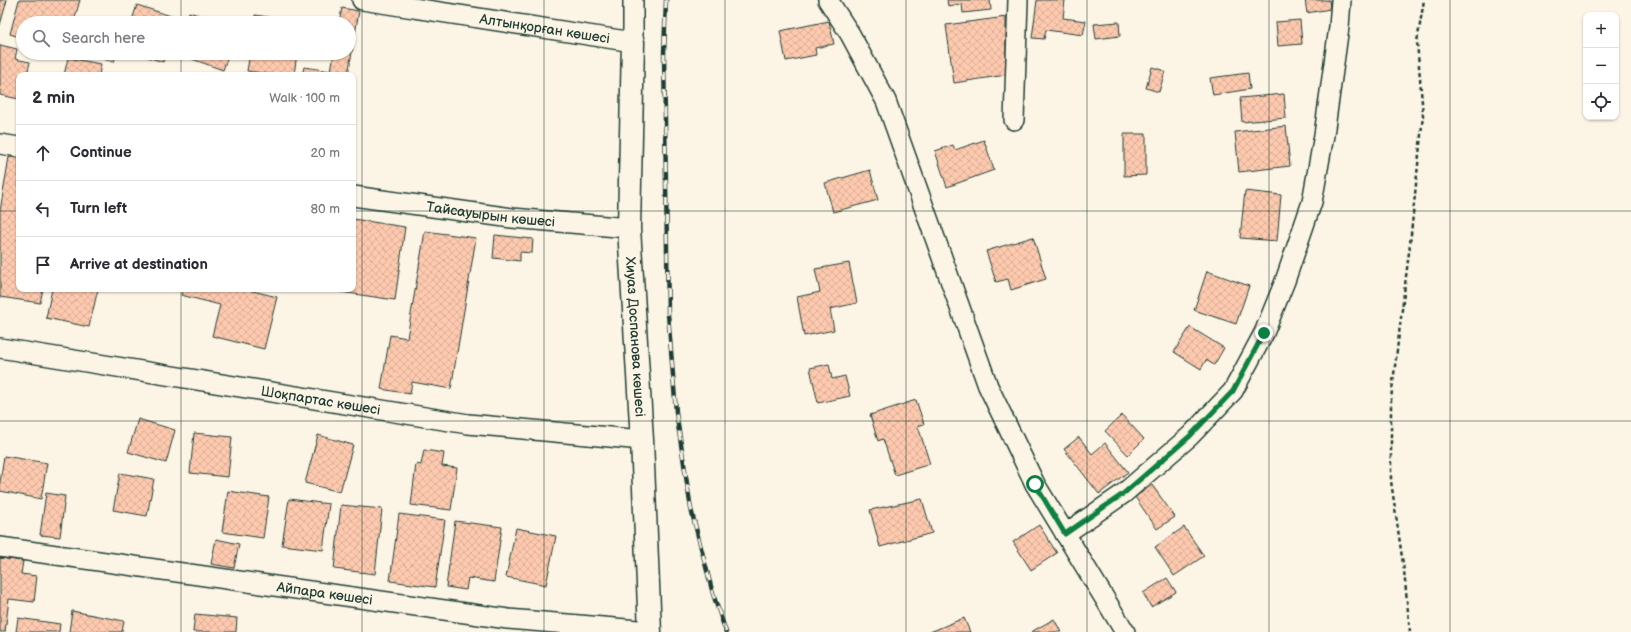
<!DOCTYPE html>
<meta charset="utf-8">
<style>
:root{--surface:#fff;--page:#f2f2f3;--text:#2b2b33;--muted:#7c7c81;--line:#e1e1e2}
body{margin:0;font-family:"Balsamiq Sans",sans-serif;background:var(--page);color:var(--text)}
.controls{position:absolute;right:12px;top:12px;display:grid;overflow:hidden;border-radius:8px;box-shadow:0 1px 3px #0004}
.controls button{width:36px;height:36px;display:grid;place-items:center;padding:0;border:0;border-bottom:1px solid var(--line);background:var(--surface);color:var(--text);font:20px sans-serif}
.stop{position:absolute;width:12px;height:12px;margin:-9px;border:3px solid #0b8043;border-radius:50%;background:#fff}
.stop.end{background:#0b8043;border-color:#fff;box-shadow:0 1px 4px #0008}
.list{margin:0;padding:0;list-style:none}
h2{display:flex;justify-content:space-between;align-items:center;height:52px;margin:0;padding:0 16px;font-size:17px}
h2 small{font-size:13px;font-weight:400;color:var(--muted)}
.list li{display:grid;grid-template-columns:26px 1fr auto;gap:12px;align-items:center;box-sizing:border-box;height:56px;padding:0 16px;border-top:1px solid var(--line)}
.list b{display:block;font-size:15px;white-space:nowrap}
.list em{font-size:13px;font-style:normal;color:var(--muted)}
.icon{flex:none;width:22px;height:22px;fill:none;stroke:currentColor;stroke-width:2;stroke-linecap:round;stroke-linejoin:round}
.map{position:relative;flex:none;width:1631px;height:632px;overflow:hidden}
.search{position:absolute;background:var(--surface);box-shadow:0 1px 3px #0004;left:16px;top:16px;width:340px;height:44px;display:flex;align-items:center;gap:10px;box-sizing:border-box;padding:0 14px;border-radius:22px;color:var(--muted);font-size:15px}
.panel{position:absolute;background:var(--surface);box-shadow:0 1px 3px #0004;left:16px;top:72px;width:340px;height:220px;border-radius:8px}
.map>svg:first-child{display:block}
.building{fill:url(#building-cross-hatch);stroke:#1f3d34}
.lines{fill:none;stroke-linecap:round;stroke-linejoin:round}
.minor-casing{stroke:#1f3d34;stroke-width:22}
.tertiary-casing{stroke:#1f3d34;stroke-width:25}
.path{stroke:#1f3d34;stroke-width:2.5;stroke-dasharray:4 3;stroke-linecap:butt}
.minor{stroke:#fcf5e5;stroke-width:19}
.tertiary{stroke:#fcf5e5;stroke-width:22}
.rail-casing{stroke:#1f3d34;stroke-width:4.5}
.rail{stroke:#fcf5e5;stroke-width:3;stroke-dasharray:9;stroke-linecap:butt}
.route{stroke:#0b8043;stroke-width:5}
.grid{fill:none;stroke:#1f3d34;stroke-width:1;stroke-opacity:0.55}
.labels{text-anchor:middle;dominant-baseline:central;stroke-width:3;stroke-linejoin:round;paint-order:stroke}
.street-label{font-size:14px;fill:#1f3d34;stroke:#fcf5e5}
</style>
<div class="map">
<svg width="1631" height="632" viewBox="0 0 1631 632">
<defs>
<pattern id="building-cross-hatch" width="8" height="8" patternUnits="userSpaceOnUse"><rect width="8" height="8" fill="#fecaaf"/><path d="M0 0l8 8M0 8l8-8" fill="none" stroke="#d9ae97"/></pattern>
</defs>
<rect width="100%" height="100%" fill="#fcf5e5"/>
<filter id="ink" filterUnits="userSpaceOnUse"><feTurbulence type="fractalNoise" baseFrequency=".025" numOctaves="2"/><feDisplacementMap in="SourceGraphic" scale="8" xChannelSelector="R" yChannelSelector="G"/><feConvolveMatrix kernelMatrix="1 2 1 2 8 2 1 2 1" color-interpolation-filters="sRGB"/></filter>
<g filter="url(#ink)">
<g class="building">
<path d="M0,0H7L0,25Z"/>
<path d="M19,0H80L74,21L81,23H23V38L10,34Z"/>
<path d="M947,0H990L991,10L963,13L962,4L948,6Z"/>
<path d="M1037,0H1065L1063,18L1086,21L1083,35L1046,30L1044,39L1032,38Z"/>
<path d="M1305,0H1329L1330,9L1307,13Z"/>
<path d="M137,5L177,18L176,23H131Z"/>
<path d="M342,8L359,11L348,75H302L304,67L331,71L334,53H349V23H339Z"/>
<path d="M189,12L223,23H185Z"/>
<path d="M255,15L301,22V23H254Z"/>
<path d="M1006,17V75L954,83L946,25Z"/>
<path d="M1300,20L1302,44L1278,46L1276,22Z"/>
<path d="M829,21L834,44L815,48L816,55L786,61L780,31Z"/>
<path d="M1119,22L1120,36L1096,39L1094,24Z"/>
<path d="M0,45L17,49L15,59L30,62L27,75H19V99L0,95Z"/>
<path d="M81,53H116L114,62Z"/>
<path d="M135,53H166L163,62Z"/>
<path d="M175,53H229L223,70Z"/>
<path d="M250,53H297L294,75H277L247,71Z"/>
<path d="M68,58L101,64L99,75H64Z"/>
<path d="M1152,67L1165,71L1159,92L1146,88Z"/>
<path d="M1248,73L1250,89L1213,95L1210,78Z"/>
<path d="M1284,94L1286,118L1242,122L1240,98Z"/>
<path d="M1286,126L1290,166L1239,172L1235,132Z"/>
<path d="M1124,134H1146V175L1124,176Z"/>
<path d="M984,140L994,170L947,187L935,151L953,145L955,150Z"/>
<path d="M9,157L19,158V289H43L40,303L0,297V211Z"/>
<path d="M870,170L878,200L833,212L825,183Z"/>
<path d="M1245,191L1281,195L1277,241L1240,238Z"/>
<path d="M353,219L405,227L395,300L320,289H353Z"/>
<path d="M425,231L476,238L451,389L412,382L410,394L381,389L390,335L407,338Z"/>
<path d="M495,235L533,239L532,253L520,252V261L493,258Z"/>
<path d="M1033,237L1046,279L1011,290L1008,279L996,282L986,251Z"/>
<path d="M849,263L857,303L830,309L834,330L804,336L797,297L820,292L815,269Z"/>
<path d="M1207,271L1249,286L1236,324L1194,310Z"/>
<path d="M52,289H98L89,327L46,318Z"/>
<path d="M183,289H245L277,297L264,349L212,336L220,305L181,295Z"/>
<path d="M1190,327L1224,348L1214,365L1206,360L1201,369L1174,352Z"/>
<path d="M829,364L832,379L845,376L850,396L818,403L810,368Z"/>
<path d="M916,400L924,424L918,426L930,464L895,475L883,439L878,441L870,415Z"/>
<path d="M1122,415L1144,439L1128,455L1105,431Z"/>
<path d="M138,419L175,430L166,463L128,452Z"/>
<path d="M194,433L232,437L228,477L190,473Z"/>
<path d="M318,435L353,445L340,492L305,483Z"/>
<path d="M1079,437L1092,454L1105,443L1128,472L1099,494L1064,449Z"/>
<path d="M424,450L444,453L442,466L457,468L451,510L411,505L416,464L421,465Z"/>
<path d="M4,456L47,463L41,499L0,491V482Z"/>
<path d="M120,473L154,479L147,516L113,510Z"/>
<path d="M1152,485L1175,517L1157,529L1135,497Z"/>
<path d="M228,491L269,497L263,538L222,532Z"/>
<path d="M46,493L65,496L60,537L40,535Z"/>
<path d="M289,499L329,504L323,550L282,545Z"/>
<path d="M922,499L932,533L880,547L870,510Z"/>
<path d="M341,505L382,509L375,574L334,569Z"/>
<path d="M399,514L445,520L435,587L390,581Z"/>
<path d="M455,521L502,527L494,582L468,578L466,590L446,587Z"/>
<path d="M1039,525L1057,553L1031,570L1013,542Z"/>
<path d="M1184,527L1204,556L1174,576L1155,547Z"/>
<path d="M516,528L556,536L546,585L506,577Z"/>
<path d="M216,539L239,544L234,568L211,564Z"/>
<path d="M0,558L23,561L21,574L37,576L34,602L9,599L5,632H0Z"/>
<path d="M1167,578L1176,592L1151,607L1143,593Z"/>
<path d="M72,611L124,621L122,632H69Z"/>
<path d="M195,614L237,618L236,632H193Z"/>
<path d="M18,618L60,624L59,632H16Z"/>
<path d="M964,618L970,632H930Z"/>
<path d="M1054,619L1061,632H1031Z"/>
</g>
<g class="lines">
<g class="minor-casing">
<g id="minor">
<path id="s1" d="M362,0L633,42V0"/>
<path d="M828,0L850,34L886,101L988,386L1035,484L1125,632"/>
<path d="M1014,120L1018,0"/>
<path d="M0,144L19,147"/>
<path id="s2" d="M353,196L512,218L629,228"/>
<path id="s3" d="M0,348L468,424L642,440"/>
<path d="M1065,534L1123,494L1190,436L1233,391L1264,333L1285,281L1312,202L1324,135L1339,27L1341,0"/>
<path id="s4" d="M0,547L508,619L650,631"/>
</g>
</g>
<g class="tertiary-casing">
<g id="tertiary">
<path id="s5" d="M633,42L629,228L642,440L650,632"/>
</g>
</g>
<path class="path" d="M1410,632L1404,571L1391,481V399L1410,244L1423,115L1417,42L1424,0"/>
<use href="#minor" class="minor"/>
<use href="#tertiary" class="tertiary"/>
<g class="rail-casing">
<path id="rail" d="M666,0L664,54L668,314L676,412L691,509L713,594L726,632"/>
</g>
<use href="#rail" class="rail"/>
</g>
</g>
<g class="lines" filter="url(#ink)">
<path class="route" d="M1035,484L1065,534L1123,494L1190,436L1233,391L1264,333"/>
</g>
<path class="grid" d="M181,0V23M362,0V632M544,0V632M725,0V632M906,0V632M1087,0V632M1269,0V632M1450,0V632M181,53V75M0,211H19M353,211H1631M181,289V632M0,421H1631"/>
<g class="labels">
<g class="street-label">
<text stroke="none"><textPath href="#s1" startOffset="185">Алтынқорған көшесі</textPath></text>
<text stroke="none"><textPath href="#s2" startOffset="139">Тайсауырын көшесі</textPath></text>
<text stroke="none"><textPath href="#s5" startOffset="295">Хиуаз Доспанова көшесі</textPath></text>
<text stroke="none"><textPath href="#s3" startOffset="325">Шоқпартас көшесі</textPath></text>
<text stroke="none"><textPath href="#s4" startOffset="328">Айпара көшесі</textPath></text>
</g>
</g>
</svg>
<div class="controls">
<button>+</button>
<button>−</button>
<button><svg class="icon" aria-label="locate" viewBox="0 0 24 24"><circle cx="12" cy="12" r="6"/><path d="M12 2v4M12 18v4M2 12h4M18 12h4"/></svg></button>
</div>
<div class="stop" style="left:1035px;top:484px"></div>
<div class="stop end" style="left:1264px;top:333px"></div>
<div class="search"><svg class="icon" aria-label="search" viewBox="0 0 24 24"><circle cx="10" cy="10" r="6"/><path d="M15 15l6 6"/></svg>Search here</div>
<section class="panel">
<h2>2 min<small>Walk · 100 m</small></h2>
<ul class="list">
<li><svg class="icon" aria-label="ahead" viewBox="0 0 24 24"><path d="M12 20V5M6 11l6-6 6 6"/></svg><div><b>Continue</b></div><em>20 m</em></li>
<li><svg class="icon" aria-label="left" viewBox="0 0 24 24"><path d="M17 20v-9H6M10 6l-5 5 5 5"/></svg><div><b>Turn left</b></div><em>80 m</em></li>
<li><svg class="icon" aria-label="arrive" viewBox="0 0 24 24"><path d="M6 21V4h12l-3 4 3 4H6"/></svg><div><b>Arrive at destination</b></div></li>
</ul>
</section>
</div>
